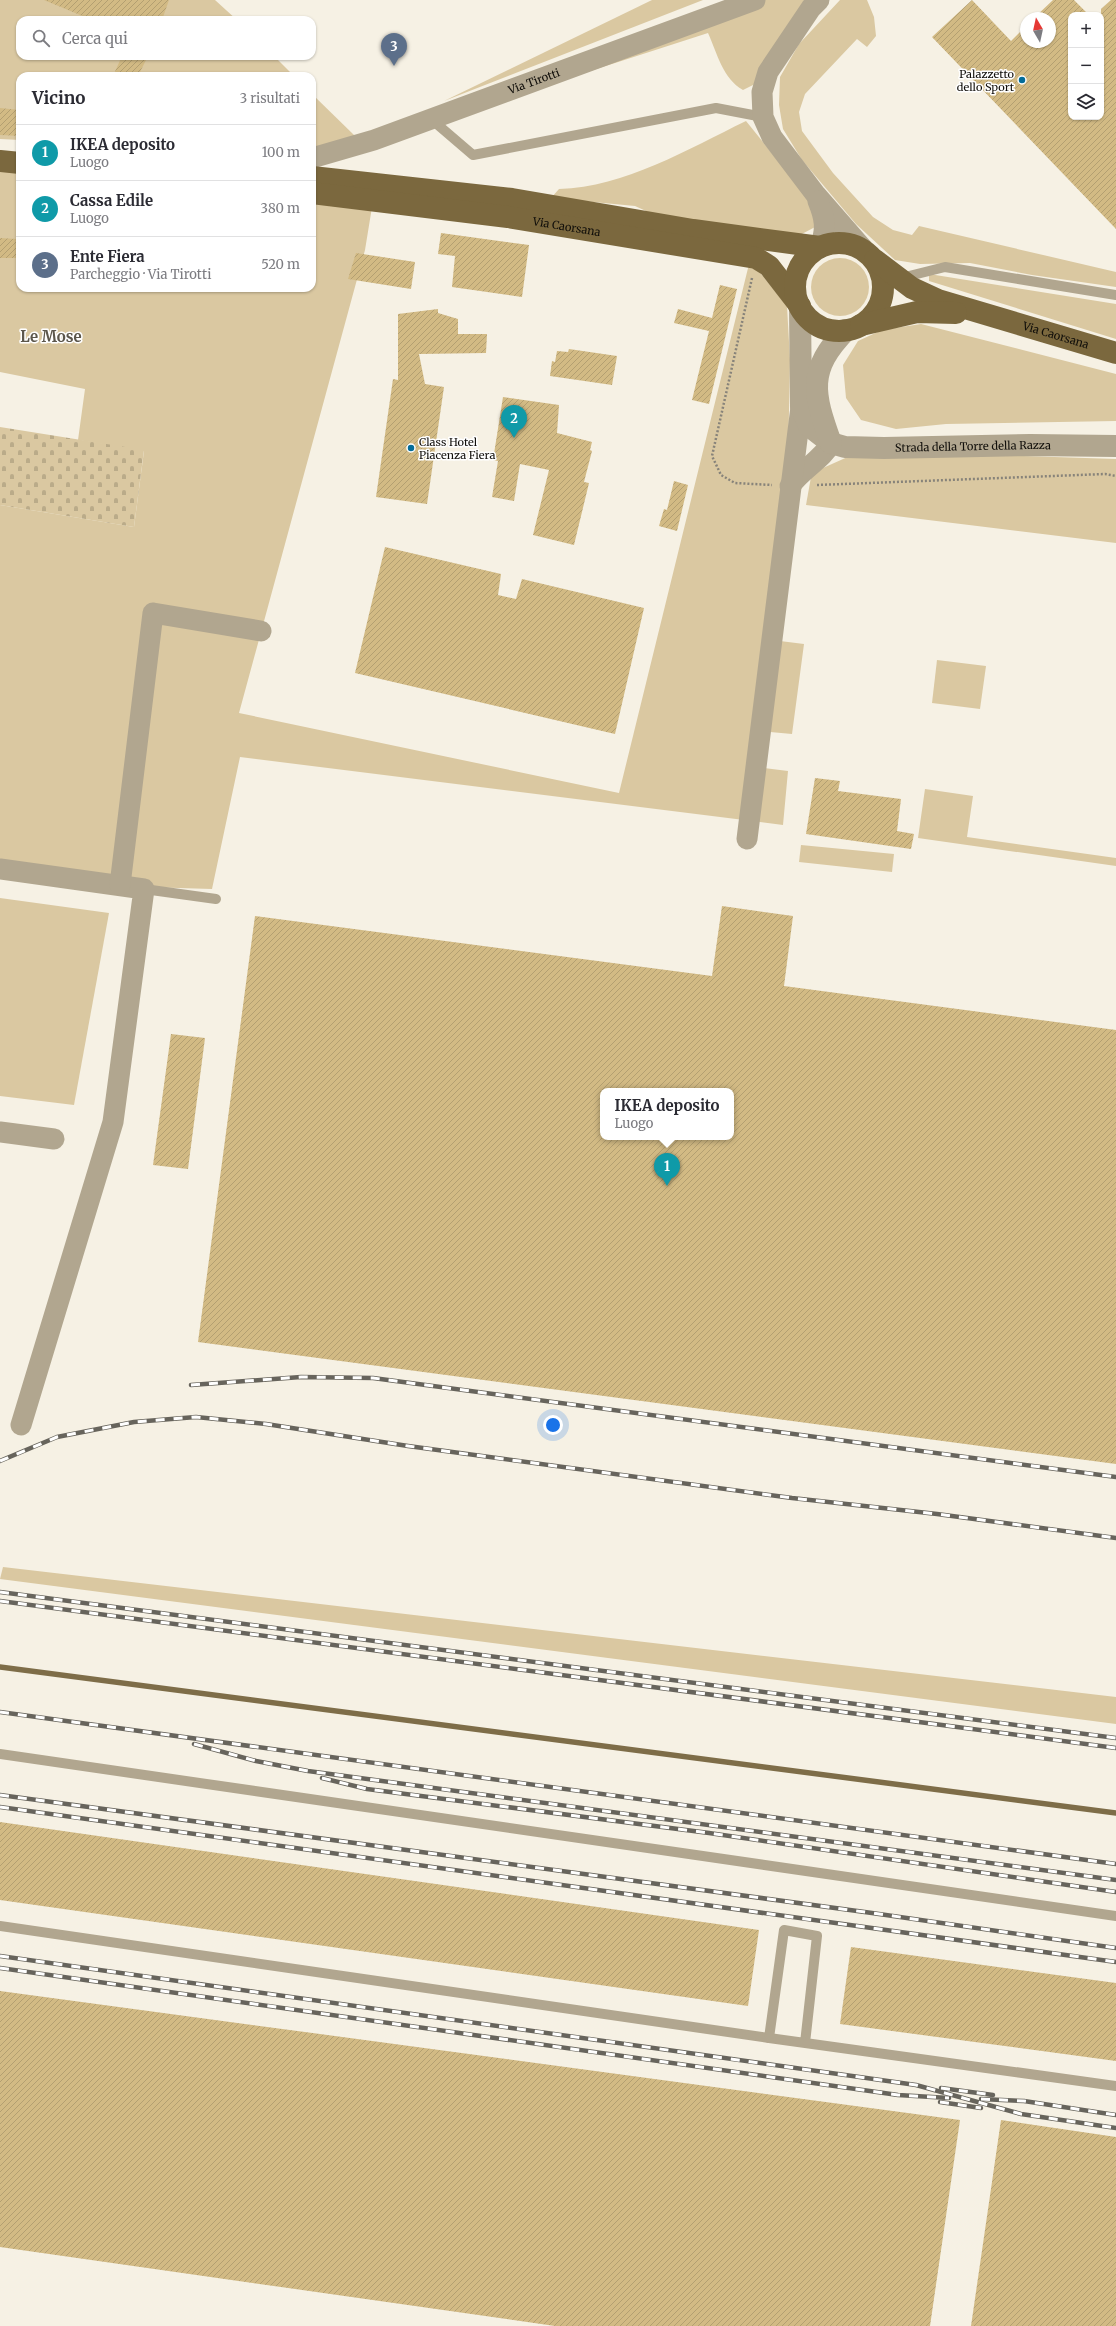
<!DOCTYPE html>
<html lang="it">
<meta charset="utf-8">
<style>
:root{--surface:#fff;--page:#f7f7f7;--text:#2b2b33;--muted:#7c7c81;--line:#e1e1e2;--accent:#b45309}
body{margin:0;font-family:Merriweather,serif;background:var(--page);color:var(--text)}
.controls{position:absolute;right:12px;top:12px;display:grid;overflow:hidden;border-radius:8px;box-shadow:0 1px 3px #0004}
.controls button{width:36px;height:36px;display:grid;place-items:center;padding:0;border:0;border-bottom:1px solid var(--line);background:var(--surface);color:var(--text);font:20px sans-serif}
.compass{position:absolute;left:1020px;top:12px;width:36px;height:36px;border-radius:50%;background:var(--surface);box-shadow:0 1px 3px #0004;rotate:351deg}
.you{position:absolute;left:553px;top:1425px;width:14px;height:14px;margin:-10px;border:3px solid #fff;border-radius:50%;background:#1a73e8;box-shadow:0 0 0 6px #1a73e833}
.badge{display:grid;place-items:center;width:26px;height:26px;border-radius:50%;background:var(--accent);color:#fff;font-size:13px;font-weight:700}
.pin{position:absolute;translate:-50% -33px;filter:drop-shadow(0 1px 2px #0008)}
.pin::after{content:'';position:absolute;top:21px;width:14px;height:12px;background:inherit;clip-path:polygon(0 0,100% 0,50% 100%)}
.popup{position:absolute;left:600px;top:1088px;width:134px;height:52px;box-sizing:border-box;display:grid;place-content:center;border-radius:8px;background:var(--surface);filter:drop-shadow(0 1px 3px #0005);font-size:13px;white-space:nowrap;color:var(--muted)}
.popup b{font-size:15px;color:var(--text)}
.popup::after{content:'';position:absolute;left:50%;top:100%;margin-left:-8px;border:8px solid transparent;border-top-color:var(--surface)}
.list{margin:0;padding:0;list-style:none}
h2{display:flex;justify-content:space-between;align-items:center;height:52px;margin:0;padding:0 16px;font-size:17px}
h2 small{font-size:13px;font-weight:400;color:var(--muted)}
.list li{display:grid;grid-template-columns:26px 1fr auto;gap:12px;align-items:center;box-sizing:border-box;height:56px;padding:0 16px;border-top:1px solid var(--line)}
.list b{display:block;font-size:15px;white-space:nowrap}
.list p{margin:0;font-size:13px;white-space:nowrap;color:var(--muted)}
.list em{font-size:13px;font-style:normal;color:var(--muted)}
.icon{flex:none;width:22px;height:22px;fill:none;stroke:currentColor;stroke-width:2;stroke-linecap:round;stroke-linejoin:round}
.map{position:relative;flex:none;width:1116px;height:2326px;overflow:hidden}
.search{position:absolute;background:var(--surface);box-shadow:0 1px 3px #0004;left:16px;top:16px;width:300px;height:44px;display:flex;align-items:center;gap:10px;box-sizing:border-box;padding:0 14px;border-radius:12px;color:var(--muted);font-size:15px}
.panel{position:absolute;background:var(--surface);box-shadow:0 1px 3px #0004;left:16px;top:72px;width:300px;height:220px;border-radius:12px}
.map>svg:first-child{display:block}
.green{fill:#dac8a1}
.cemetery{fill:url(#cemetery-stones)}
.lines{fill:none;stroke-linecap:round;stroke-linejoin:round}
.stream{stroke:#7e6d48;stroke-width:5.5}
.building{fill:url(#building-hatch);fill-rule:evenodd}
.path{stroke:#87837a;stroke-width:2.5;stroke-dasharray:2 2;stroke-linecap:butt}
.service{stroke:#b1a68f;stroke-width:10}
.minor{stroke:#b1a68f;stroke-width:21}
.tertiary{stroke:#b1a68f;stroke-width:22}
.primary{stroke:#7b683e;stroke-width:22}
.rail-casing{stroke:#67645c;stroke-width:4.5}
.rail{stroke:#fff;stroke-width:3;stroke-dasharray:9;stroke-linecap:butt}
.poi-dot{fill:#036c99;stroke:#fff;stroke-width:1.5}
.labels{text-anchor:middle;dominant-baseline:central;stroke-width:3;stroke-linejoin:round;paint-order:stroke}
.poi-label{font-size:11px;fill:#100e0a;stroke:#fff;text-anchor:end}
.street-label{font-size:11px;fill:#100e0a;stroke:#fff}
.district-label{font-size:15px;font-weight:bold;fill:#5c574c;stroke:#fff}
</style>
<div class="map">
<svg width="1116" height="2326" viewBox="0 0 1116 2326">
<defs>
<pattern id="cemetery-stones" width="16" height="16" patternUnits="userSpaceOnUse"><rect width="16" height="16" fill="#dac8a1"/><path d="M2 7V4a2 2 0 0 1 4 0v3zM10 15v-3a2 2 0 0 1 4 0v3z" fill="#baab89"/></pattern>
<pattern id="building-hatch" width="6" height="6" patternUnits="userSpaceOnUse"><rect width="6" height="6" fill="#d2ba84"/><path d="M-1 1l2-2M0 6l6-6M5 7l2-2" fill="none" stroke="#b39f71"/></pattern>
</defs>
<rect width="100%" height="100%" fill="#f6f1e4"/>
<g class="green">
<path d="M0,0H215L237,20H20V56H274L294,76H20V140L0,139Z"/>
<path d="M652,0H703L444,101Z"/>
<path d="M760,0H806L755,84L743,90C723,79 717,53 708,33L519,94Z"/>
<path d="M840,0H867L874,17L876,36L867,47L857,39L805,94L799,112L802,131L833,173L873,217L893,230L912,235L919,226L1116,272V287L1032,275L970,263L920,264L895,260L856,224L802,160L783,129L779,105L780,77L799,44Z"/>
<path d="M312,94L355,136L312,149Z"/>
<path d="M746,121L812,203L817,226L798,236L657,216L635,206L551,198L559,189C625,187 688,149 746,121Z"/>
<path d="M0,163L20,165V288H312V200L372,207L365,250L239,713L619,793L750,260L787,306L790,360L787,514L772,640L804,644L792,734L760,731L756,767L788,771L783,825L240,757L212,889L145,887L0,869V505L134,527L144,451L78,440L85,389L0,372Z"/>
<circle cx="840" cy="287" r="29"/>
<path d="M929,274L1116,304V339L929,281Z"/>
<path d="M921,324L1116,374V421L946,424L896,429L861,420L846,398L843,365L858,341L882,330Z"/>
<path d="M852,455H989L1116,459V543L806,505L811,477L823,468Z"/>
<path d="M937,660L986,666L980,709L932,703Z"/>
<path d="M925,789L973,796L967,837L1116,858V866L918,838Z"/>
<path d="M801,845L894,854L892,872L799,862Z"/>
<path d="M0,898L109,913L74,1105L0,1096Z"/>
<path d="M3,1567L1116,1697V1724L0,1579Z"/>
</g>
<path class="cemetery" d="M0,427L144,450L134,527L0,505Z"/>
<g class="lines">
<path class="stream" d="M0,1667L1116,1813"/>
</g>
<g class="building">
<path d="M44,0H169L162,20H92Z"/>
<path d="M972,0L1011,41L1026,26V42H1050V18H1034L1053,0H1074L1089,15H1071V117H1101V9L1111,0H1116V229L932,37Z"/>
<path d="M122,56H148L138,76H113Z"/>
<path d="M0,108L20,110V136L0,135Z"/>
<path d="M441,233L529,245L522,297L452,287L455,256L438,254Z"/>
<path d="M0,238L17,239V258H0Z"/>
<path d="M356,253L415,262L411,289L348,279Z"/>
<path d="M720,285L737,289L709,404L692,400L709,331L674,323L678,309L712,318Z"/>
<path d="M438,309V313L458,319V334H487L486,353L419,354L425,384L444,387L427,504L376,497L393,379L398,380V314Z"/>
<path d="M569,349L617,356L612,385L550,376L552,361L555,362L557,351L568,352Z"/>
<path d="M503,397L559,405L557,433L592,442L590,450L592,451L584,482L589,483L574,545L533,535L549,470L520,464L514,501L492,497L498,461L493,460Z"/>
<path d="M674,481L688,485L677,531L659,526L664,509L667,510Z"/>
<path d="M385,547L501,574L498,595L516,599L522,579L644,608L615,734L355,673Z"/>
<path d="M815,778L840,781L838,791L901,799L897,831L914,834L911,849L806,834Z"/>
<path d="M722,906L793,916L784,986L1116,1030V1464L198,1342L255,916L712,976ZM603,1091H731V1137H603Z"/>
<path d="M171,1034L205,1038L188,1169L153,1165Z"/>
<path d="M0,1822L759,1930L748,2006L0,1900Z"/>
<path d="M851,1947L1116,1983V2061L840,2024Z"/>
<path d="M0,1991L960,2120L930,2326H555L0,2247Z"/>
<path d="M1001,2120L1116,2137V2326H971Z"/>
</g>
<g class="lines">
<g class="path">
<path d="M752,278L712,456L721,475L735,483L772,485"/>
<path d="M817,485L1105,474L1116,476"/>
</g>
<g class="service">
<path d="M431,119L473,155L716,108L763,117"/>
<path d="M901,278L945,267L1116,295"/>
<path d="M144,889L216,899"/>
<path d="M0,1754L1116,1916"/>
<path d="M0,1926L769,2038"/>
<path d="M805,2043L817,1936L784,1930L769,2038L1116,2086"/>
</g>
<g class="minor">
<path d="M819,0L811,8L768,72L762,92L763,117L772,137L816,195L863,249"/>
<path id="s1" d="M312,158L374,140L755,0"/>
<path d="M818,201C825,218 827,229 820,247"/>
<path d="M790,486C802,469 823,459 831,443"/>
<path d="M747,839L801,407"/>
<path d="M0,869L144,889L113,1122L21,1425"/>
<path d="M120,885L153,613L261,631"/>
<path d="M0,1132L54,1139"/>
</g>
<g class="tertiary">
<path id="s2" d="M800,306L801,407L809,426L831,443L845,447L884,448L1030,445L1116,446"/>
<path d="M831,443C813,393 807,370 846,330"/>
</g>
<g class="primary">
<path d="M0,161L20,163"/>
<path d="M312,177L512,199L693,230L820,247"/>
<path id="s3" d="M312,193L508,217L756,258L769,266L800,306"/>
<circle cx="839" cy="287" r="44"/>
<path id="s4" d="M875,260L912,288L938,300L1116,353"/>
<path d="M861,325L917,312L956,313"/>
</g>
<g class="rail-casing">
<g id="rail">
<path d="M191,1385L301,1377L373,1378L1116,1477"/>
<path d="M0,1461L57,1437L134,1422L196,1417L266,1424L408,1446L792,1498L937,1514L1116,1538"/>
<path d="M0,1592L1116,1738"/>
<path d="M0,1601L1116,1748"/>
<path d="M0,1712L1116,1864"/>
<path d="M194,1744L256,1761L308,1771L1116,1880"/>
<path d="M322,1778L367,1789L709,1833L1116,1892"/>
<path d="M0,1795L872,1913L1116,1948"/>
<path d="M0,1807L1116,1962"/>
<path d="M0,1956L916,2085L1021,2114L1116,2128"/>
<path d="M0,1968L898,2095L949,2098"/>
<path d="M941,2088L993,2095"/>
<path d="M981,2099L1024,2101L1116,2115"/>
<path d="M940,2102L981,2108"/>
</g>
</g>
<use href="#rail" class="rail"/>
</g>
<g class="poi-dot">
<circle cx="1022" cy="80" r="4"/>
<circle cx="411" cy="448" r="4"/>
</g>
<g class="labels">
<g class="poi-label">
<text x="1014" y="74">Palazzetto<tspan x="1014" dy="13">dello Sport</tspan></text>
<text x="419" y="442" text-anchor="start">Class Hotel<tspan x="419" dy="13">Piacenza Fiera</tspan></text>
</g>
<g class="street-label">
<text stroke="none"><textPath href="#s1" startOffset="235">Via Tirotti</textPath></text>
<text stroke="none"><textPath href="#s3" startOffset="257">Via Caorsana</textPath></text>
<text stroke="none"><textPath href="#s4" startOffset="198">Via Caorsana</textPath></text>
<text stroke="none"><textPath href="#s2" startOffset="292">Strada della Torre della Razza</textPath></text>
</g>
<g class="district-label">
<text x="51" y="336">Le Mose</text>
</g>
</g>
</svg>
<div class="controls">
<button>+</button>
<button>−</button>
<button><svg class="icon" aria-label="layers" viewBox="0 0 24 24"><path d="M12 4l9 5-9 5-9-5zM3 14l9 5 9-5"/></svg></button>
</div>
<svg class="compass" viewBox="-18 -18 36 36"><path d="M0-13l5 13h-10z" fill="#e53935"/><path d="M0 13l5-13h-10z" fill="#7c7c81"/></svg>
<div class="you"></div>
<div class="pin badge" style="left:667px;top:1186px;background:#0f9aa8">1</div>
<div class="popup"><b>IKEA deposito</b>Luogo</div>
<div class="pin badge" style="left:514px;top:438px;background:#0f9aa8">2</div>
<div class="pin badge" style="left:394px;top:66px;background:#5c6f8a">3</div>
<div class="search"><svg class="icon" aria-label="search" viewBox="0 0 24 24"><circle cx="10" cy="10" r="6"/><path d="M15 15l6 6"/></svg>Cerca qui</div>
<section class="panel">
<h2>Vicino<small>3 risultati</small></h2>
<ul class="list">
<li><span class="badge" style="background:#0f9aa8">1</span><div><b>IKEA deposito</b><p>Luogo</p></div><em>100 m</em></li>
<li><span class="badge" style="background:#0f9aa8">2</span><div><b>Cassa Edile</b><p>Luogo</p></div><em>380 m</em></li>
<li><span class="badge" style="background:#5c6f8a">3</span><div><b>Ente Fiera</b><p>Parcheggio · Via Tirotti</p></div><em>520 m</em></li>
</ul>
</section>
</div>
